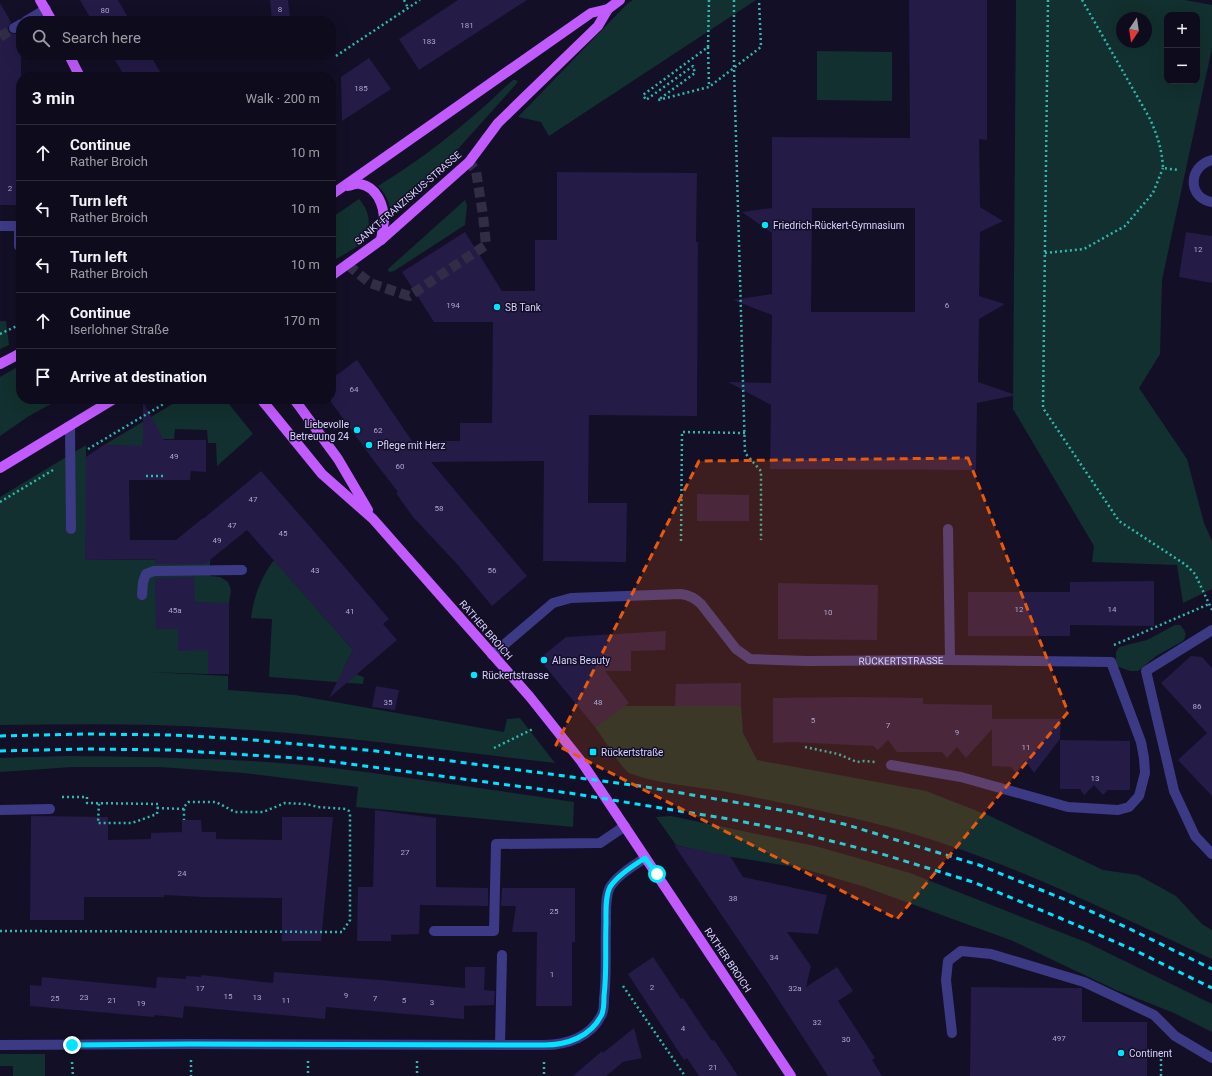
<!DOCTYPE html>
<meta charset="utf-8">
<style>
:root{--surface:#0e0b1c;--page:#1c1929;--text:#f1f3f6;--muted:#9b9ba3;--line:#2e2b3b}
body{margin:0;font-family:Roboto,sans-serif;background:var(--page);color:var(--text)}
.controls{position:absolute;right:12px;top:12px;display:grid;overflow:hidden;border-radius:8px;box-shadow:0 4px 16px #0002}
.controls button{width:36px;height:36px;display:grid;place-items:center;padding:0;border:0;border-bottom:1px solid var(--line);background:var(--surface);color:var(--text);font:20px sans-serif}
.compass{position:absolute;left:1116px;top:12px;width:36px;height:36px;border-radius:50%;background:var(--surface);box-shadow:0 4px 16px #0002;rotate:193deg}
.stop{position:absolute;width:12px;height:12px;margin:-9px;border:3px solid #00e5ff;border-radius:50%;background:#fff}
.stop.end{background:#00e5ff;border-color:#fff;box-shadow:0 1px 4px #0008}
.list{margin:0;padding:0;list-style:none}
h2{display:flex;justify-content:space-between;align-items:center;height:52px;margin:0;padding:0 16px;font-size:17px}
h2 small{font-size:13px;font-weight:400;color:var(--muted)}
.list li{display:grid;grid-template-columns:26px 1fr auto;gap:12px;align-items:center;box-sizing:border-box;height:56px;padding:0 16px;border-top:1px solid var(--line)}
.list b{display:block;font-size:15px;white-space:nowrap}
.list p{margin:0;font-size:13px;white-space:nowrap;color:var(--muted)}
.list em{font-size:13px;font-style:normal;color:var(--muted)}
.icon{flex:none;width:22px;height:22px;fill:none;stroke:currentColor;stroke-width:2;stroke-linecap:round;stroke-linejoin:round}
.map{position:relative;flex:none;width:1212px;height:1076px;overflow:hidden}
.search{position:absolute;background:var(--surface);box-shadow:0 4px 16px #0002;left:16px;top:16px;width:320px;height:44px;display:flex;align-items:center;gap:10px;box-sizing:border-box;padding:0 14px;border-radius:16px;color:var(--muted);font-size:15px}
.panel{position:absolute;background:var(--surface);box-shadow:0 4px 16px #0002;left:16px;top:72px;width:320px;height:332px;border-radius:16px}
.map>svg:first-child{display:block}
.green{fill:#12302f;fill-rule:evenodd}
.building{fill:#241b47;fill-rule:evenodd}
.lines{fill:none;stroke-linecap:round;stroke-linejoin:round}
.minor-tunnel{stroke:#312d47;stroke-width:10;stroke-dasharray:10 5;stroke-linecap:butt}
.path{stroke:#2fb8b0;stroke-width:2.5;stroke-dasharray:2 3;stroke-linecap:butt}
.minor{stroke:#3d3a85;stroke-width:10}
.major{stroke:#c25bff;stroke-width:10}
.rail{stroke:#00e5ff;stroke-width:3;stroke-dasharray:6 5;stroke-linecap:butt}
.route{stroke:#00e5ff;stroke-width:5}
.marked{fill:#e8590c;fill-opacity:0.2;stroke:#e8590c;stroke-width:3;stroke-dasharray:8 5;stroke-linejoin:round}
.poi-dot{fill:#00e5ff;stroke:#130f26;stroke-width:1.5}
.labels{text-anchor:middle;dominant-baseline:central;stroke-width:3;stroke-linejoin:round;paint-order:stroke}
.number-label{font-size:8px;fill:#aca6d1}
.street-label{font-size:10px;fill:#d9d4ff;stroke:#130f26}
.poi-label{font-size:10px;fill:#d9d4ff;stroke:#130f26;text-anchor:start}
</style>
<div class="map">
<svg width="1212" height="1076" viewBox="0 0 1212 1076">
<rect width="100%" height="100%" fill="#130f26"/>
<g class="green">
<path d="M633,0H756L549,136L541,122L518,117L627,4Z"/>
<path d="M1016,0H1185L1212,5V48L1162,280L1160,354L1139,388L1187,459L1204,523L1212,541V589L1183,603L1177,565L1092,562L1094,546L1013,409ZM1167,15H1197V81H1167ZM1122,18H1146V42H1122Z"/>
<path d="M817,51L892,52V101L817,100Z"/>
<path d="M513,80H516L518,82L432,178L391,217C390,204 387,195 378,186C412,165 442,143 472,117C486,106 499,92 513,80Z"/>
<path d="M359,199C370,211 373,228 362,242C357,248 339,257 331,262V218Z"/>
<path d="M465,200L467,206L465,225L394,271L390,272L388,271V269Z"/>
<path d="M0,321H6L9,345L0,349Z"/>
<path d="M21,365V399H60L29,416L0,436V377Z"/>
<path d="M181,399H225L253,434L217,466L216,443H208L207,430L175,429L174,439H143L142,471H130V446L104,445Z"/>
<path d="M86,445V560L210,559V576L220,577L228,582L231,590L229,603H209L208,674L149,672L228,676V690L295,695L504,732L507,719L520,718L555,763C444,750 333,735 221,728C147,723 74,724 0,725V497Z"/>
<path d="M274,560L353,650L343,670L364,677L363,684L269,677L272,619L251,618C254,596 261,577 274,560Z"/>
<path d="M1175,625H1180C1185,631 1188,634 1183,641L1156,656L1138,671H1130L1116,666V652L1119,647L1147,640Z"/>
<path d="M624,706H741L743,733L757,760L926,791L990,816L1103,870L1138,875L1176,896L1202,924L1212,930V959C1112,913 1013,863 907,832C846,815 784,803 722,791C692,786 657,784 629,773C623,770 601,735 595,727Z"/>
<path d="M67,756C153,757 239,758 325,767C408,777 491,790 574,802L573,827L356,807L358,787L244,773L159,767H72L0,772V758Z"/>
<path d="M671,816L815,846L910,873L1088,943L1212,1004V1032L1174,1013L1116,990L1013,941L865,887L801,868L713,854L676,845L656,817Z"/>
<path d="M0,1054H45V1076H13V1066H0Z"/>
</g>
<g class="building">
<path d="M80,0H118L130,21H92Z"/>
<path d="M270,0H288L290,18L272,20Z"/>
<path d="M458,0H527L419,70L399,39Z"/>
<path d="M909,0H987V140L979,139L980,207L1003,221L980,232L979,296L1005,304L979,319L978,382L1016,395L977,403L976,470L770,469L771,405L728,382L771,383L772,315L733,300L772,294V233L742,212L772,208V137L910,138ZM812,208H915V312H811Z"/>
<path d="M0,3L11,22L8,28L9,32L14,34H17L21,40V205H0Z"/>
<path d="M112,55H150L163,77H125Z"/>
<path d="M369,58L391,89L342,121L341,77Z"/>
<path d="M557,172L697,173L696,242H698L697,416L589,415L588,503H627L626,562L543,561L544,461L431,462L527,576L492,606L457,564L413,517L396,493L398,492L374,461L331,402V379L357,360L412,441H460V423H492L493,322H434L402,272L465,232L502,291H535V240H557Z"/>
<path d="M1186,232L1212,236V283L1179,277Z"/>
<path d="M143,402L164,440H206V472L191,471L190,480H129L130,540H176L203,518V519L261,471L319,537L389,619L383,624L397,640L329,698L353,650L247,530L205,564H155V559L85,560L86,457L104,445L143,446Z"/>
<path d="M697,494L749,495V521H697Z"/>
<path d="M194,577L195,602L229,603V674H208V650L178,651V629H156L155,578Z"/>
<path d="M1154,581V626L1070,625V636H968V592H1070V582Z"/>
<path d="M778,583L878,585L877,640L778,639Z"/>
<path d="M666,631L665,650L631,651V671H605L629,703L595,727L539,659L566,637Z"/>
<path d="M1191,656L1202,657L1212,668V796L1178,760L1207,733L1161,683Z"/>
<path d="M741,683V706H675L676,684Z"/>
<path d="M376,686L399,690L395,710L372,707Z"/>
<path d="M853,697L923,698V704L992,705V719H1061L1060,739L1034,773L1025,760L1016,773L1011,767L992,766V729L966,758L957,747L947,758L942,752H897L888,740L878,750L873,746L791,742L773,743V698Z"/>
<path d="M1060,740L1130,741V790H1108L1103,795L1094,785L1084,795L1080,789H1060Z"/>
<path d="M375,810L436,818V887L488,888V906L420,905L419,934L391,935V941H357L358,887H373Z"/>
<path d="M31,816L108,817V840L151,839V833L182,832V820H201L202,832H216V839L282,840V817H333L321,941H282V898L203,897L164,895V897H84V920H30Z"/>
<path d="M674,845L730,856L743,877L827,895L818,934L787,932L811,966L806,987L837,967L853,991L838,1001L875,1058L872,1060L882,1076H828L767,982Z"/>
<path d="M502,888H575V942H572V1006H536L537,932H512L516,906H501Z"/>
<path d="M653,957L681,999L683,998L712,1041L714,1040L738,1076H699L687,1058L684,1060L628,974Z"/>
<path d="M465,967H485L484,990L495,991L494,1005L464,1006V1019L326,1007L325,1019L184,1006L183,1018L154,1015V1017L30,1006V985L41,986L42,977L156,988L157,977L186,979V976L201,977V975L273,983L274,972L380,980L465,988Z"/>
<path d="M971,987L1082,988V1022H1147V1076H970Z"/>
<path d="M634,1028L642,1058L623,1062L606,1076H573L602,1051L603,1053Z"/>
</g>
<g class="lines">
<g class="minor-tunnel">
<path d="M0,37L14,28"/>
<path d="M348,265L370,283L409,296L486,245L483,215L476,171L469,162"/>
</g>
<g class="path">
<path d="M404,0L408,8"/>
<path d="M709,0L708,47L643,95L646,100L693,66L695,73L658,100L709,87L761,47L759,0"/>
<path d="M734,0V68L745,453L761,471V540"/>
<path d="M1048,0L1043,408L1119,521L1186,565L1195,574L1212,610"/>
<path d="M1082,0L1149,117C1157,134 1162,149 1163,168L1178,170"/>
<path d="M708,47L709,86"/>
<path d="M336,56L420,0"/>
<path d="M1045,253L1084,249L1125,226L1153,193L1163,168"/>
<path d="M0,334L21,324"/>
<path d="M88,449L172,399"/>
<path d="M146,476H165"/>
<path d="M0,502L53,470"/>
<path d="M681,541L682,432L745,433"/>
<path d="M1114,645L1209,604"/>
<path d="M805,747L838,754L857,762L864,761L875,762"/>
<path d="M494,748L533,729"/>
<path d="M62,797H87V803L158,804L157,814L132,823H98L99,803"/>
<path d="M157,808L184,809"/>
<path d="M0,931L342,932L350,920V814L349,811L346,809L318,807L306,804L285,803L263,812H235L216,802H188L184,807V820"/>
<path d="M623,986L685,1076"/>
<path d="M191,1060V1076"/>
<path d="M308,1061V1076"/>
<path d="M417,1061V1076"/>
<path d="M72,1062L73,1076"/>
<path d="M544,1062V1076"/>
<path d="M1161,1076V1058L1166,1050"/>
</g>
<g class="minor">
<path d="M26,21L46,9"/>
<path d="M14,28L21,24"/>
<path d="M1212,160C1188,166 1187,198 1212,202"/>
<path d="M0,226H21"/>
<path d="M19,226V246"/>
<path d="M70,426L71,529"/>
<path d="M948,529L950,660"/>
<path d="M142,595L143,582L146,574L154,571L242,570"/>
<path d="M1212,630L1146,671L1174,791L1195,836L1212,854"/>
<path id="s1" d="M492,655L553,603L571,598L681,594C690,595 695,598 701,604L736,649L750,659L807,661L950,660L1111,662L1141,742L1144,758L1145,773L1139,796L1129,807L1118,810L1068,807L961,777L891,765"/>
<path d="M0,810L50,809"/>
<path d="M434,931H494L496,844L600,843L625,826"/>
<path d="M952,1033L946,980L948,961L961,951L991,954L1084,982L1154,1015L1175,1036L1212,1058"/>
<path d="M0,1045L190,1044L544,1045C567,1045 591,1037 602,1014C604,1010 604,1004 604,999C607,974 605,949 606,923C606,912 605,897 610,887C618,875 633,866 645,858"/>
<path d="M500,1045L502,955"/>
</g>
<g class="major">
<path d="M40,0L52,21"/>
<path d="M69,55L80,77"/>
<path d="M348,186C352,185 356,183 360,184C377,187 384,205 384,221C383,227 382,234 381,240"/>
<path d="M331,195L591,13L608,9L620,0"/>
<path d="M331,276L381,240L469,162L498,123L598,26L608,9"/>
<path d="M0,364L21,353"/>
<path d="M261,399L322,474L373,519L530,697L581,761L791,1076"/>
<path d="M294,399L338,459L368,510"/>
<path d="M0,468L114,399"/>
</g>
<g class="rail">
<path d="M0,736L84,734L172,735L242,739L376,751L640,786L792,812L844,824L979,865L1066,900L1130,929L1212,969"/>
<path d="M0,751L85,749L170,750L312,759L569,793L729,819L800,833L882,854L973,882L1060,918L1134,950L1212,988"/>
</g>
</g>
<g class="lines">
<path class="route" d="M72,1045L190,1044L544,1045C567,1045 591,1037 602,1014C604,1009 604,1002 604,996C607,972 605,948 606,923C606,912 605,897 610,887C618,875 633,866 645,858L657,874"/>
</g>
<path class="marked" d="M968,458L1068,712L897,919L556,745L699,461Z"/>
<g class="poi-dot">
<circle cx="765" cy="225" r="4"/>
<circle cx="497" cy="307" r="4"/>
<circle cx="357" cy="430" r="4"/>
<circle cx="369" cy="445" r="4"/>
<circle cx="544" cy="660" r="4"/>
<circle cx="474" cy="675" r="4"/>
<rect x="589" y="748" width="8" height="8" rx="2"/>
<circle cx="1121" cy="1053" r="4"/>
</g>
<g class="labels">
<g class="number-label">
<text x="280" y="9">8</text>
<text x="105" y="10">80</text>
<text x="467" y="25">181</text>
<text x="429" y="41">183</text>
<text x="361" y="88">185</text>
<text x="10" y="188">2</text>
<text x="1198" y="249">12</text>
<text x="453" y="305">194</text>
<text x="947" y="305">6</text>
<text x="354" y="389">64</text>
<text x="378" y="430">62</text>
<text x="174" y="456">49</text>
<text x="400" y="466">60</text>
<text x="253" y="499">47</text>
<text x="439" y="508">58</text>
<text x="232" y="525">47</text>
<text x="283" y="533">45</text>
<text x="217" y="540">49</text>
<text x="315" y="570">43</text>
<text x="492" y="570">56</text>
<text x="1019" y="609">12</text>
<text x="1112" y="609">14</text>
<text x="175" y="610">45a</text>
<text x="350" y="611">41</text>
<text x="828" y="612">10</text>
<text x="388" y="702">35</text>
<text x="598" y="702">48</text>
<text x="1197" y="706">86</text>
<text x="813" y="720">5</text>
<text x="888" y="725">7</text>
<text x="957" y="732">9</text>
<text x="1026" y="747">11</text>
<text x="1095" y="778">13</text>
<text x="405" y="852">27</text>
<text x="182" y="873">24</text>
<text x="733" y="898">38</text>
<text x="554" y="911">25</text>
<text x="774" y="957">34</text>
<text x="552" y="974">1</text>
<text x="652" y="987">2</text>
<text x="200" y="988">17</text>
<text x="795" y="988">32a</text>
<text x="346" y="995">9</text>
<text x="228" y="996">15</text>
<text x="84" y="997">23</text>
<text x="257" y="997">13</text>
<text x="55" y="998">25</text>
<text x="375" y="998">7</text>
<text x="112" y="1000">21</text>
<text x="286" y="1000">11</text>
<text x="404" y="1000">5</text>
<text x="432" y="1002">3</text>
<text x="141" y="1003">19</text>
<text x="817" y="1022">32</text>
<text x="683" y="1028">4</text>
<text x="1059" y="1038">497</text>
<text x="846" y="1039">30</text>
<text x="713" y="1067">21</text>
</g>
<g class="street-label">
<text transform="translate(408 198) rotate(-41)">SANKT-FRANZISKUS-STRASSE</text>
<text transform="translate(486 630) rotate(49)">RATHER BROICH</text>
<text stroke="none"><textPath href="#s1" startOffset="457">RÜCKERTSTRASSE</textPath></text>
<text transform="translate(728 960) rotate(56)">RATHER BROICH</text>
</g>
<g class="poi-label">
<text x="773" y="225">Friedrich-Rückert-Gymnasium</text>
<text x="505" y="307">SB Tank</text>
<text x="349" y="424" text-anchor="end">Liebevolle<tspan x="349" dy="12">Betreuung 24</tspan></text>
<text x="377" y="445">Pflege mit Herz</text>
<text x="552" y="660">Alans Beauty</text>
<text x="482" y="675">Rückertstrasse</text>
<text x="601" y="752">Rückertstraße</text>
<text x="1129" y="1053">Continent</text>
</g>
</g>
</svg>
<div class="controls">
<button>+</button>
<button>−</button>
</div>
<svg class="compass" viewBox="-18 -18 36 36"><path d="M0-13l5 13h-10z" fill="#e53935"/><path d="M0 13l5-13h-10z" fill="#9b9ba3"/></svg>
<div class="stop" style="left:657px;top:874px"></div>
<div class="stop end" style="left:72px;top:1045px"></div>
<div class="search"><svg class="icon" aria-label="search" viewBox="0 0 24 24"><circle cx="10" cy="10" r="6"/><path d="M15 15l6 6"/></svg>Search here</div>
<section class="panel">
<h2>3 min<small>Walk · 200 m</small></h2>
<ul class="list">
<li><svg class="icon" aria-label="ahead" viewBox="0 0 24 24"><path d="M12 20V5M6 11l6-6 6 6"/></svg><div><b>Continue</b><p>Rather Broich</p></div><em>10 m</em></li>
<li><svg class="icon" aria-label="left" viewBox="0 0 24 24"><path d="M17 20v-9H6M10 6l-5 5 5 5"/></svg><div><b>Turn left</b><p>Rather Broich</p></div><em>10 m</em></li>
<li><svg class="icon" aria-label="left" viewBox="0 0 24 24"><path d="M17 20v-9H6M10 6l-5 5 5 5"/></svg><div><b>Turn left</b><p>Rather Broich</p></div><em>10 m</em></li>
<li><svg class="icon" aria-label="ahead" viewBox="0 0 24 24"><path d="M12 20V5M6 11l6-6 6 6"/></svg><div><b>Continue</b><p>Iserlohner Straße</p></div><em>170 m</em></li>
<li><svg class="icon" aria-label="arrive" viewBox="0 0 24 24"><path d="M6 21V4h12l-3 4 3 4H6"/></svg><div><b>Arrive at destination</b></div></li>
</ul>
</section>
</div>
